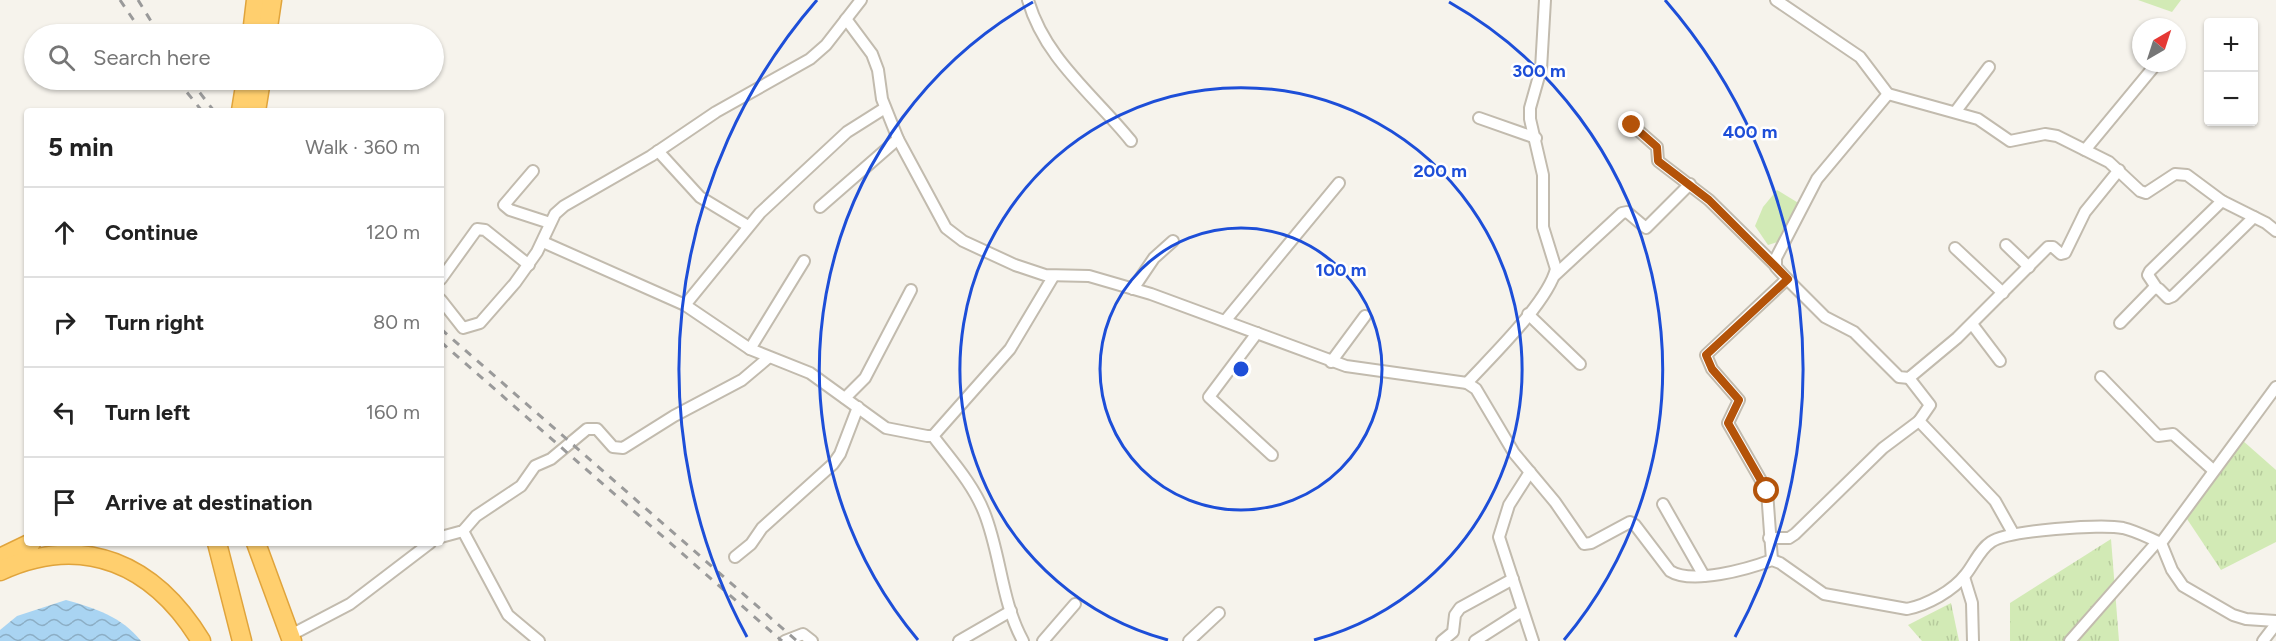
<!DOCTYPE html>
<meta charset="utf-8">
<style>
:root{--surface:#fff;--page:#f2f2f2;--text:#222;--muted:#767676;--line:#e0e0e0}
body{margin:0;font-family:Figtree,sans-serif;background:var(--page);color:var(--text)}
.controls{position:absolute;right:18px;top:18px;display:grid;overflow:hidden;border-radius:6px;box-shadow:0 2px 4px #0004}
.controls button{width:54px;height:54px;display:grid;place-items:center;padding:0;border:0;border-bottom:2px solid var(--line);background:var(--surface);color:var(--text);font:30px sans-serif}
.compass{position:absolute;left:2132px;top:18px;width:54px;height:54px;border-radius:50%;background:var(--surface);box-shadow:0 2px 4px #0004;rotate:39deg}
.stop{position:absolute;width:18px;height:18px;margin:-14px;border:4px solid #b45309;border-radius:50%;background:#fff}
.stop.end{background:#b45309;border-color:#fff;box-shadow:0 2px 6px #0008}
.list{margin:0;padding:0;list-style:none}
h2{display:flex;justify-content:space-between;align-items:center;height:78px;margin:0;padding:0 24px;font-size:26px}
h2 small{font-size:20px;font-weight:400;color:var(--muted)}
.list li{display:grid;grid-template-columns:39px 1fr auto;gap:18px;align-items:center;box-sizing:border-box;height:90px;padding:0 24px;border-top:2px solid var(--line)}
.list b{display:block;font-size:22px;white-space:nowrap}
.list em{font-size:20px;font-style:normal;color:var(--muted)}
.icon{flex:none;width:33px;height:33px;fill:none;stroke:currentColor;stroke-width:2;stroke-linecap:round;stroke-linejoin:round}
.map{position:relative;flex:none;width:2276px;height:641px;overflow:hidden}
.search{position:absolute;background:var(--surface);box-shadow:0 2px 4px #0004;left:24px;top:24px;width:420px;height:66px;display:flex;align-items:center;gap:15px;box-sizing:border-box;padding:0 21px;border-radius:33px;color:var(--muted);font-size:22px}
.panel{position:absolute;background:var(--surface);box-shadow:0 2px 4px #0004;left:24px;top:108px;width:420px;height:438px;border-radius:6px}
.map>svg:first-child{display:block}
.grass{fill:url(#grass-tufts)}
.park{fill:#d2eab5}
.water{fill:url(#water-waves)}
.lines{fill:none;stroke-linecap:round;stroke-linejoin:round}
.street-casing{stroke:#c2bbae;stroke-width:14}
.highway-casing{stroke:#e0a43c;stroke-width:21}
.street{stroke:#fff;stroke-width:10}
.highway{stroke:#ffcf6e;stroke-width:18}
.rail{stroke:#9a9a9a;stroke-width:3;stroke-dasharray:8 8;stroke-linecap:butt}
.route{stroke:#b45309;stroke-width:8}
.ring{fill:none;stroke:#1d4ed8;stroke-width:3}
.centre{fill:#1d4ed8;stroke:#fff;stroke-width:3}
.ring-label{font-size:18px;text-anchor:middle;font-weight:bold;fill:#1d4ed8;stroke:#fff;stroke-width:5;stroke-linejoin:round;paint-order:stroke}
</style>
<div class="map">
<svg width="2276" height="641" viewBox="0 0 2276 641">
<defs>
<pattern id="grass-tufts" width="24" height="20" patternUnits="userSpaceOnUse" patternTransform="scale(1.5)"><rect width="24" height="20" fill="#d2eab5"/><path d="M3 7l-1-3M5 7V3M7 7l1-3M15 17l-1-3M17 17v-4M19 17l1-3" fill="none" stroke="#b6ca9c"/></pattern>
<pattern id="water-waves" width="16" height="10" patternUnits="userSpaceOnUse" patternTransform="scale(1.5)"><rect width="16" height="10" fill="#a9d4f2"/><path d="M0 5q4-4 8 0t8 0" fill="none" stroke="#8caec5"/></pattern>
</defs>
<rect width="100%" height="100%" fill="#f6f3ec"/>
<g class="grass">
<path d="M2242,440L2276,470V542L2221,570L2187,519Z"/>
<path d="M2111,539L2119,641H2010V603Z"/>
<path d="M1951,603L1959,641H1922L1908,625Z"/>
</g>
<g class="park">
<path d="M2138,0H2181L2172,12Z"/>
<path d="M1777,190L1800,204L1781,241L1768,245L1755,226L1763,207Z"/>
</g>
<path class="water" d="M66,600C95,608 122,617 141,641H0V630L17,616Z"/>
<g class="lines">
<g class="street-casing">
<g id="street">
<path d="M1028,0C1045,59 1094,95 1131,141"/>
<path d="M1776,0L1860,57L1888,94L1978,119L2010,141L2045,134L2057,136L2109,162L2140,191L2146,193L2175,174L2187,175L2222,201L2266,223L2276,231"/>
<path d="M846,19L872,54L878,70L882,99L898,139L946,228L963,241L1015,265L1045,275L1089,276L1151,294L1346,366L1467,383L1476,389L1514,453L1555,502L1584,544L1591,543L1630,522L1635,525L1670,571C1692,585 1748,569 1772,560L1780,563L1824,594L1907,609C1927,605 1953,591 1966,574C1974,564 1980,549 1991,542C2008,530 2102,524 2123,528C2136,531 2149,538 2161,543"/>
<path d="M1956,111L1989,67"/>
<path d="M1479,118L1536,138"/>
<path d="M1632,125L1657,147L1658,161L1709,200L1776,266"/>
<path d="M2085,150L2157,63"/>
<path d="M658,151L700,197L748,226"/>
<path d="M533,171L504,205L510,210L550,223"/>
<path d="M820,207L898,139"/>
<path d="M543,242L685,305L750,349L810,373L886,428L927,436H933L1010,349L1053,277"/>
<path d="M2006,245L2029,267"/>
<path d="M1955,248L2003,293"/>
<path d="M1555,275L1622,213L1627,212L1646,228L1690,184"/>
<path d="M441,279L477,229L485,230L529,265"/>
<path d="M1787,279L1825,317L1854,332L1899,377L1909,378L1957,338L2048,247H2053L2061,254L2065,253L2085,212L2119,170"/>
<path d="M2156,287L2148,275L2150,271L2222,201"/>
<path d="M1133,289L1154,258L1173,241"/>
<path d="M441,300L463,328L480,323L515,283L537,252L555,214L564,206L651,156L716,112L810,59L826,45L861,0"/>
<path d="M685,305L760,213L847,132L885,108"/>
<path d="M1528,314L1580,364"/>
<path d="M1225,321L1339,183"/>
<path d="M2120,323L2154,288L2159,289L2168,298L2173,296L2254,217"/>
<path d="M1972,324L2000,361"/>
<path d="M1257,333L1209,397L1272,455"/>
<path d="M750,349L804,261"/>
<path d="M1331,362L1365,316"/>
<path d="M2101,377L2158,436L2173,434L2213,470"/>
<path d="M1909,378L1930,405L1919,421"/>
<path d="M1467,383C1491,357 1548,302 1556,269L1543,227V175L1530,119V108L1541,69L1545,0"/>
<path d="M2276,387L2161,543L2172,570L2183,586L2233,615L2246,619L2276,621"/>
<path d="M845,398L865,378L911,290"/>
<path d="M933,436C951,460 973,484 984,512C1001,554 1001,601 1023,641"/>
<path d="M1530,472L1509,505L1499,537L1533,641"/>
<path d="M1663,504L1704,576"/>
<path d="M463,531L508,615L539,641"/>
<path d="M441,537L463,531L476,516L521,486L535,466L551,459L587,429H597L613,447L623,448L674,416L742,380L768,358"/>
<path d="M1769,538H1789L1795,534L1883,448L1919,421L1995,501L2013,533"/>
<path d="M735,557L751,544L762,528L833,464L840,454L858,407"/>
<path d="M1772,560L1767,491L1728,423L1739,400L1712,369L1706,355L1787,279L1776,267V258L1817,179L1888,94"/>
<path d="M1964,577L1972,603L1973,641"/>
<path d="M289,636L350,604L430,543"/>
<path d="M785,641L803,634L812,641"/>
<path d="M959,641L1011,611"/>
<path d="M1043,641L1075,604"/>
<path d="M1189,641L1219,613"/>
<path d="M1442,641L1453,632L1455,615L1460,608L1513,579"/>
<path d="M1475,641L1522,611"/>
<path d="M2070,641L2157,542"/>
<path d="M2263,641L2276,624"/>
</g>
</g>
<g class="highway-casing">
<g id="highway">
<path d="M252,34L256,0"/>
<path d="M267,34L272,0"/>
<path d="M241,111L246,80"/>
<path d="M256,111L261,80"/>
<path d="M217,543L242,641"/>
<path d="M256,543L292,641"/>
<path d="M0,558L31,543"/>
<path d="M0,571C84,532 155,565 201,641"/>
</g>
</g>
<use href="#street" class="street"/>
<use href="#highway" class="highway"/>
<g class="rail">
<path d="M120,0L143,34"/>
<path d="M138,0L159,34"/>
<path d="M177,80L202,111"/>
<path d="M190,80L214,111"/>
<path d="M441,329L797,641"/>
<path d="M441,342L782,641"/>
</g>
</g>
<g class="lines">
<path class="route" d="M1632,125L1657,147L1658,161L1709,200L1788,279L1706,355L1712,369L1739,400L1728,423L1767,491"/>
</g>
<g class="ring">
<circle cx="1241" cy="369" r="141"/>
<path d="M1168 640A281 281 0 1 1 1314 640"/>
<path d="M918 640A422 422 0 0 1 1033 2M1449 2A422 422 0 0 1 1564 640"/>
<path d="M747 637A562 562 0 0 1 817 0M1665 0A562 562 0 0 1 1735 637"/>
</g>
<circle cx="1241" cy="369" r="9" class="centre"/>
<g class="ring-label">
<text x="1539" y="77">300 m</text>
<text x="1750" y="138">400 m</text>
<text x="1440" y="177">200 m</text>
<text x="1341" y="276">100 m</text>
</g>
</svg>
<div class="controls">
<button>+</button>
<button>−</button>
</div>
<svg class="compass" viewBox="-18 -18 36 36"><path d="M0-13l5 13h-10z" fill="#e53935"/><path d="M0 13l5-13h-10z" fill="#767676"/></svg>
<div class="stop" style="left:1767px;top:491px"></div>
<div class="stop end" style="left:1632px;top:125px"></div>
<div class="search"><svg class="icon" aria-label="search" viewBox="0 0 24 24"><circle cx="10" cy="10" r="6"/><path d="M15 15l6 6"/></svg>Search here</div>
<section class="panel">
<h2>5 min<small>Walk · 360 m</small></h2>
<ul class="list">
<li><svg class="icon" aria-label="ahead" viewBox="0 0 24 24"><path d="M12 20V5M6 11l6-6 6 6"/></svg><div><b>Continue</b></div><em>120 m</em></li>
<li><svg class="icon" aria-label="right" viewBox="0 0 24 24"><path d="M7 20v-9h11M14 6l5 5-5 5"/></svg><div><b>Turn right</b></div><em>80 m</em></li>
<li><svg class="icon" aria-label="left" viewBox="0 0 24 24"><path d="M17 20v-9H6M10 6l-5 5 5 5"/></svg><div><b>Turn left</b></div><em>160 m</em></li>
<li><svg class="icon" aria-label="arrive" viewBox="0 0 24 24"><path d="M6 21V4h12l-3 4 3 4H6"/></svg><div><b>Arrive at destination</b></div></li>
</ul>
</section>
</div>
